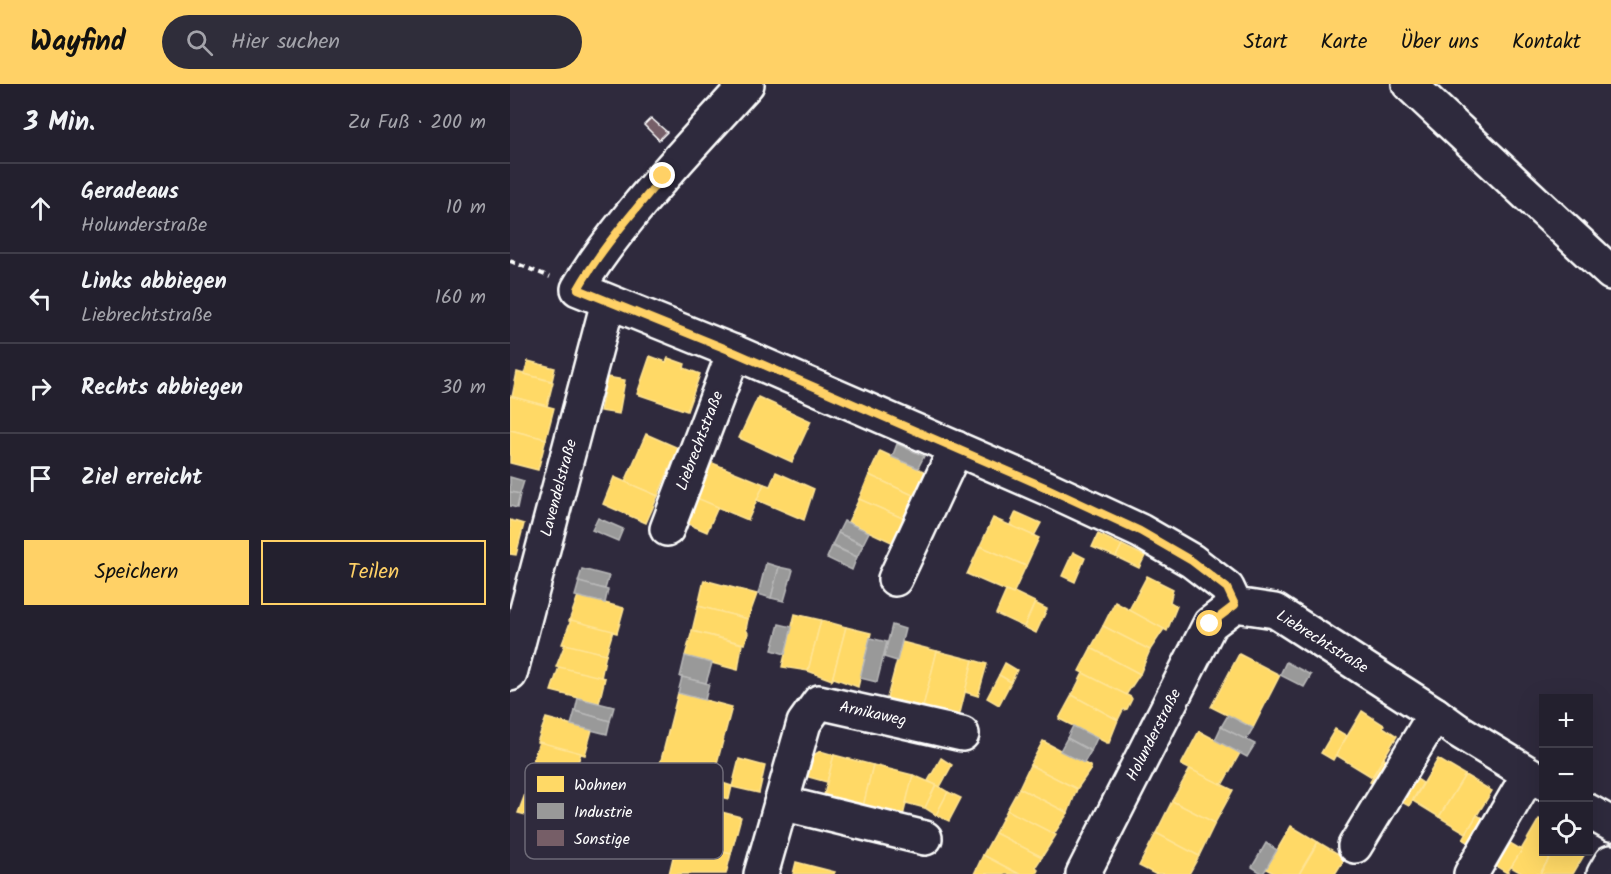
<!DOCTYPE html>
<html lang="de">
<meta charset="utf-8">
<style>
:root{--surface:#23202e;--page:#2f2d3a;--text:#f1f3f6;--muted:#a3a3aa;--line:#403e4a;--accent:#ffd166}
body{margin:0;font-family:Kalam,sans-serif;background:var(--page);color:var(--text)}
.controls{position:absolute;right:18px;bottom:18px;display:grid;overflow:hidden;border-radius:0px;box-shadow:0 6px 24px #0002}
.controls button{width:54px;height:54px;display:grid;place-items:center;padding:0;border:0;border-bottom:2px solid var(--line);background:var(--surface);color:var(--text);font:30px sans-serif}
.stop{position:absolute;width:18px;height:18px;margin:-14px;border:4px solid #ffd166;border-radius:50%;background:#fff}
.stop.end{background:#ffd166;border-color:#fff;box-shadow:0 2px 6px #0008}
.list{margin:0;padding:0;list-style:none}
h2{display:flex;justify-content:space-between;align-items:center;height:78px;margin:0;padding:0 24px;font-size:26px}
h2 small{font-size:20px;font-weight:400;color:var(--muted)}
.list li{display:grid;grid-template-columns:39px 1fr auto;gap:18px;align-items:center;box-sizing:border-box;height:90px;padding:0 24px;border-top:2px solid var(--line)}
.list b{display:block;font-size:22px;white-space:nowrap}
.list p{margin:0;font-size:20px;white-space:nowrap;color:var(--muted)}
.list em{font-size:20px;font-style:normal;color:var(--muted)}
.actions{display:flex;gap:12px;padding:18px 24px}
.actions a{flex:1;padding:14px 0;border:2px solid var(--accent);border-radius:0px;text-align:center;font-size:21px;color:var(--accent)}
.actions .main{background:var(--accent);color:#111}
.icon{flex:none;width:33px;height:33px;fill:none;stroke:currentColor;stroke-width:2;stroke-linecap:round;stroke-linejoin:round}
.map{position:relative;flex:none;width:1101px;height:790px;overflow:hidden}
header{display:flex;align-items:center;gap:36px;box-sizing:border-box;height:84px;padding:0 30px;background:var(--accent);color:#111}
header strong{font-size:28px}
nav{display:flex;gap:33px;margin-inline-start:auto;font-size:21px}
.search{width:420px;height:54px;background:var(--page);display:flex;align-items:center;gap:15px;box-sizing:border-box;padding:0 21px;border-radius:33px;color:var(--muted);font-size:22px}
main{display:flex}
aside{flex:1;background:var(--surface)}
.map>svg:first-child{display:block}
.homes{fill:#ffd966;stroke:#ffe494;stroke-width:1.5}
.industry{fill:#999;stroke:#b8b8b8;stroke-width:1.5}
.building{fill:#765e67;stroke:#fff;stroke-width:1.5}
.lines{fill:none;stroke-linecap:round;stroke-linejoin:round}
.minor-casing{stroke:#fff;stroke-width:38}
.path{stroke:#fff;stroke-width:4;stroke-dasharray:6 4.5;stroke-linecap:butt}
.minor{stroke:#2f2a3d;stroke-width:33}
.route{stroke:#ffd166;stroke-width:8}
.labels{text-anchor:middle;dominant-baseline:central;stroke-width:6;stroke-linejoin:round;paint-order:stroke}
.street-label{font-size:16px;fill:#fff;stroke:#2f2a3d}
.key{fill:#2f2a3d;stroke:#6d6a77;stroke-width:1.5}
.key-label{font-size:16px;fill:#fff}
</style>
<header>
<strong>Wayfind</strong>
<div class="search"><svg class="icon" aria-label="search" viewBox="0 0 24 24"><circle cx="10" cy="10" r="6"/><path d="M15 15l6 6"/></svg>Hier suchen</div>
<nav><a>Start</a><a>Karte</a><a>Über uns</a><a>Kontakt</a></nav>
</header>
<main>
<aside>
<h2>3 Min.<small>Zu Fuß · 200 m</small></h2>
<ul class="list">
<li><svg class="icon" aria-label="ahead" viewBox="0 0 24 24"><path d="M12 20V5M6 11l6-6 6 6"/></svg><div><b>Geradeaus</b><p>Holunderstraße</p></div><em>10 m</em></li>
<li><svg class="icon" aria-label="left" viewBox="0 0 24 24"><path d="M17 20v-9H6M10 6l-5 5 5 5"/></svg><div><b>Links abbiegen</b><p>Liebrechtstraße</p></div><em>160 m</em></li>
<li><svg class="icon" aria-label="right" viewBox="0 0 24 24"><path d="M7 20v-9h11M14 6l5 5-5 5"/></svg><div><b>Rechts abbiegen</b></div><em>30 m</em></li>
<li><svg class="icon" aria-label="arrive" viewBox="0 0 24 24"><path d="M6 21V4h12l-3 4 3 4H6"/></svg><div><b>Ziel erreicht</b></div></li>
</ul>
<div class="actions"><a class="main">Speichern</a><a>Teilen</a></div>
</aside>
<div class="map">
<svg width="1101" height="790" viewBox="0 0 1101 790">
<rect width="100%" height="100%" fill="#2f2a3d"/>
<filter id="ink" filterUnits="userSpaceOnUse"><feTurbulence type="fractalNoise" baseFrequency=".0167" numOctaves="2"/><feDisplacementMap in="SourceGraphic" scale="12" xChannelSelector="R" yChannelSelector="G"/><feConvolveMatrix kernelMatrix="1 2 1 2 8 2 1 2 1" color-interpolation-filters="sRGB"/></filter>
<g filter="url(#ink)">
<g class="homes">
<path d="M140,272L156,278L158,274L175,280L174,284L190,290L177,327L127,310Z"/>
<path d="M18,277L45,284L42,297L14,290Z"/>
<path d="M7,288L43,298L37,322L2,313Z"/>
<path d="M97,293L115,296L109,330L90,327Z"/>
<path d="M0,312L44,324L36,355L0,346Z"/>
<path d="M248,313L301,337L282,378L229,354Z"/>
<path d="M0,346L36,355L28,386L0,379Z"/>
<path d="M136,350L168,364L148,412L115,398Z"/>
<path d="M370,367L420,390L407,413L359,391Z"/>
<path d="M200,378L254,400L238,436L185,414Z"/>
<path d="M266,388L304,405L294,436L247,416L254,400L260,402Z"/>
<path d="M359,391L407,413L399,437L349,415Z"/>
<path d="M104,393L148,412L136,439L93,420Z"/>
<path d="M187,414L208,423L197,448L176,439Z"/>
<path d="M349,415L399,437L388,461L338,438Z"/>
<path d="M506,428L531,439L524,452L500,441Z"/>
<path d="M483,434L529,454L516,482L470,462Z"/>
<path d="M0,436L14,440L6,471L0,470Z"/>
<path d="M588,450L612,461L606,473L582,463Z"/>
<path d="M612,461L635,472L629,484L606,473Z"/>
<path d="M470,462L516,482L503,510L457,490Z"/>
<path d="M563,468L575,474L565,498L552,492Z"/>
<path d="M637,492L663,505L660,518L667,522L657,547L619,526Z"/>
<path d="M194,496L247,510L238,535L188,522Z"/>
<path d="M496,507L503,510L504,508L525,518L514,543L486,530Z"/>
<path d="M68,512L114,524L107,549L59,537Z"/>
<path d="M605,518L654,545L640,566L593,542Z"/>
<path d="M525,519L537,525L526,549L514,543Z"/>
<path d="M188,522L238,535L236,545L238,549L235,560L182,547Z"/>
<path d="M285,530L311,536L298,587L272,583Z"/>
<path d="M61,536L103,547L96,570L52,560Z"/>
<path d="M311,536L336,543L322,596L298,587Z"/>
<path d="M593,542L640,566L630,590L581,564Z"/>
<path d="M336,543L361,549L348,603L324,594L322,596Z"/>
<path d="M182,547L232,560L228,586L175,572Z"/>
<path d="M392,558L427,567L413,623L377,614Z"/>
<path d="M55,560L96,570L91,594L46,583Z"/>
<path d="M581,564L630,590L616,611L569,587Z"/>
<path d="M427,567L463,576L449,633L413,623Z"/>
<path d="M729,570L770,591L743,644L701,623Z"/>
<path d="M463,576L477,580L468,612L455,608Z"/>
<path d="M495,579L507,586L501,598L489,591Z"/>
<path d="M49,583L95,594L89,619L41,607Z"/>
<path d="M573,589L621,613L622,615L617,625L613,626L608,636L562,611Z"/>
<path d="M489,591L501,598L489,621L477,614Z"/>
<path d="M168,609L222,623L203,694L150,680Z"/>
<path d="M562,611L608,636L599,659H597L549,635Z"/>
<path d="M852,627L874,641L873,643L887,652L862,693L826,671Z"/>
<path d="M36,634L82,646L75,671L27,658Z"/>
<path d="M825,645L837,652L823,676L811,669Z"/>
<path d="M689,647L730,669L712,701L671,681Z"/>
<path d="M533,657L580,682L581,685L567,705L520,681Z"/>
<path d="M29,658L71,669L64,692L21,682Z"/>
<path d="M310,667L324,671L317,698L295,692L299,674Z"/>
<path d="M324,671L363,681L353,723L313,715Z"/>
<path d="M431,674L442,681L430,703L418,697Z"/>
<path d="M874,674L885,681L871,705L860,698Z"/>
<path d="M229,675L255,682L249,709L222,703Z"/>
<path d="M928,675L955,691L929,733L903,717Z"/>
<path d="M363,681L403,691L392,736L353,723Z"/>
<path d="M520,681L567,705L558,729L509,704Z"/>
<path d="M680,685L723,706L705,739L662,717Z"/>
<path d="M403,691L426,701L415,724L396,719Z"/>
<path d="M955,691L982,707L956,749L929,733Z"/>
<path d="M902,692L913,699L899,722L888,716Z"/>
<path d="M209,698L222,702L219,715L206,712Z"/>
<path d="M426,701L438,708L426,731L415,724Z"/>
<path d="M509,704L558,729L544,750L497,726Z"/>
<path d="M17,705L59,716L52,740L8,729Z"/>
<path d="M438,708L451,714L439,737L426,731Z"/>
<path d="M662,717L705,739L689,772L646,749Z"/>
<path d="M177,719L231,733L221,770L167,757Z"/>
<path d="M497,726L546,751L532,773L485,749Z"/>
<path d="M967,731L979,738L964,762L953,755Z"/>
<path d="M1029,735L1034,738V768H1043L1030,790H1013L1001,783Z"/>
<path d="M781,742L808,758L789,790H765L756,785Z"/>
<path d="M485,749L532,773L526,782L528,786L526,790H509L473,771Z"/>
<path d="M646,749L689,772L679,790H645L629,782Z"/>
<path d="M167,757L221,770L216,790H159Z"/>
<path d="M808,758L835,774L825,790H789Z"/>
<path d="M1000,759L1012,766L997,789L986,782Z"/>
<path d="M1043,768H1076L1063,790H1030Z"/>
<path d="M473,771L509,790H464Z"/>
<path d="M286,778L325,788L324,790H283Z"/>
</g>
<g class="industry">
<path d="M387,360L414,372L408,384L382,373Z"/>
<path d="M0,393L14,397L10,410L0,408Z"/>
<path d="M0,408L10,410L7,424L0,422Z"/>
<path d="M88,434L113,445L108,457L82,446Z"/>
<path d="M334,437L359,448L353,460L328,449Z"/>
<path d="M328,449L353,461L347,473L322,461Z"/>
<path d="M322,462L347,473L342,486L317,474Z"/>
<path d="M256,479L269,483L261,514L248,510Z"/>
<path d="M269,483L283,486L274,517L261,514Z"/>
<path d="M72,485L99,492L95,505L68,498Z"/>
<path d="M69,498L98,506L95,519L65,512Z"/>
<path d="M269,540L282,543L275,570L262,566Z"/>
<path d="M382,541L395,545L387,577L374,573Z"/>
<path d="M360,554L377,558L367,598L350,594Z"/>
<path d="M175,572L202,579L196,599L170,593Z"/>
<path d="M776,578L801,591L794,603L770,591Z"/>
<path d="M172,593L199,600L195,616L168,609Z"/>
<path d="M68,614L104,623L100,637L65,627Z"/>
<path d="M65,627L100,637L97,650L61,641Z"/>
<path d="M718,631L743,644L736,656L711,643Z"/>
<path d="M563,642L587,654L581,667L557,654Z"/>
<path d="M711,643L745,660L737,673L705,656Z"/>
<path d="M557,654L581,667L574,679L550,667Z"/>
<path d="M756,759L767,766L753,790L742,783Z"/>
</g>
<path class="building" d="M141,34L157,48L149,56L134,41Z"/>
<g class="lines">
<g class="minor-casing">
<g id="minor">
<path d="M237,0C199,42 160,83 124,127C104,152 84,177 68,205L224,268L537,404L630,447L682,477L717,504L725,521L765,527L925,630L947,646L1034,699"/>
<path d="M899,0L1101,189"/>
<path d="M157,445L224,268"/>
<path d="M385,495L446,364"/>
<path d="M0,590L98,218"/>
<path d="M271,719L415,754"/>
<path d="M1078,727L1101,740"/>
<path d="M845,762L925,630"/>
<path d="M251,790L294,639L309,618L452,650"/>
<path d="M573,790L700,540L725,521"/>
<path d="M961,790L1019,690"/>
<path d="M1094,790L1101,778"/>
</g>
</g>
<path class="path" d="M0,177L40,193"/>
<use href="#minor" class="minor"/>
</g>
</g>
<g class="lines" filter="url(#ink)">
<path class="route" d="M153,92C124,128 91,164 68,205L224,268L537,404L630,447L682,477L717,504L725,521L700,540"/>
</g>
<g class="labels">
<g class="street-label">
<text transform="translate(190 357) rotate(-69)">Liebrechtstraße</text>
<text transform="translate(49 404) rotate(-75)">Lavendelstraße</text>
<text transform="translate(812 558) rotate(32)">Liebrechtstraße</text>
<text transform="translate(363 630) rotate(12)">Arnikaweg</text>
<text transform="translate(644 651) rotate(-63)">Holunderstraße</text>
</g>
</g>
<rect x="15" y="679" width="198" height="96" rx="9" class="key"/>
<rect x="27" y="692" width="27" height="16" fill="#ffd966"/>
<rect x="27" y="719" width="27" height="16" fill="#999"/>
<rect x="27" y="746" width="27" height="16" fill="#765e67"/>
<g class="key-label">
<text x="64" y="706">Wohnen</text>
<text x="64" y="733">Industrie</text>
<text x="64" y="760">Sonstige</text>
</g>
</svg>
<div class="controls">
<button>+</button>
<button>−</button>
<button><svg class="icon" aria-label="locate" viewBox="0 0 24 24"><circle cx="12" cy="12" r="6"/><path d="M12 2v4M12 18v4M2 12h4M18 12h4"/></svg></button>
</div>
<div class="stop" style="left:700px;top:540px"></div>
<div class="stop end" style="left:153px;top:92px"></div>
</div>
</main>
